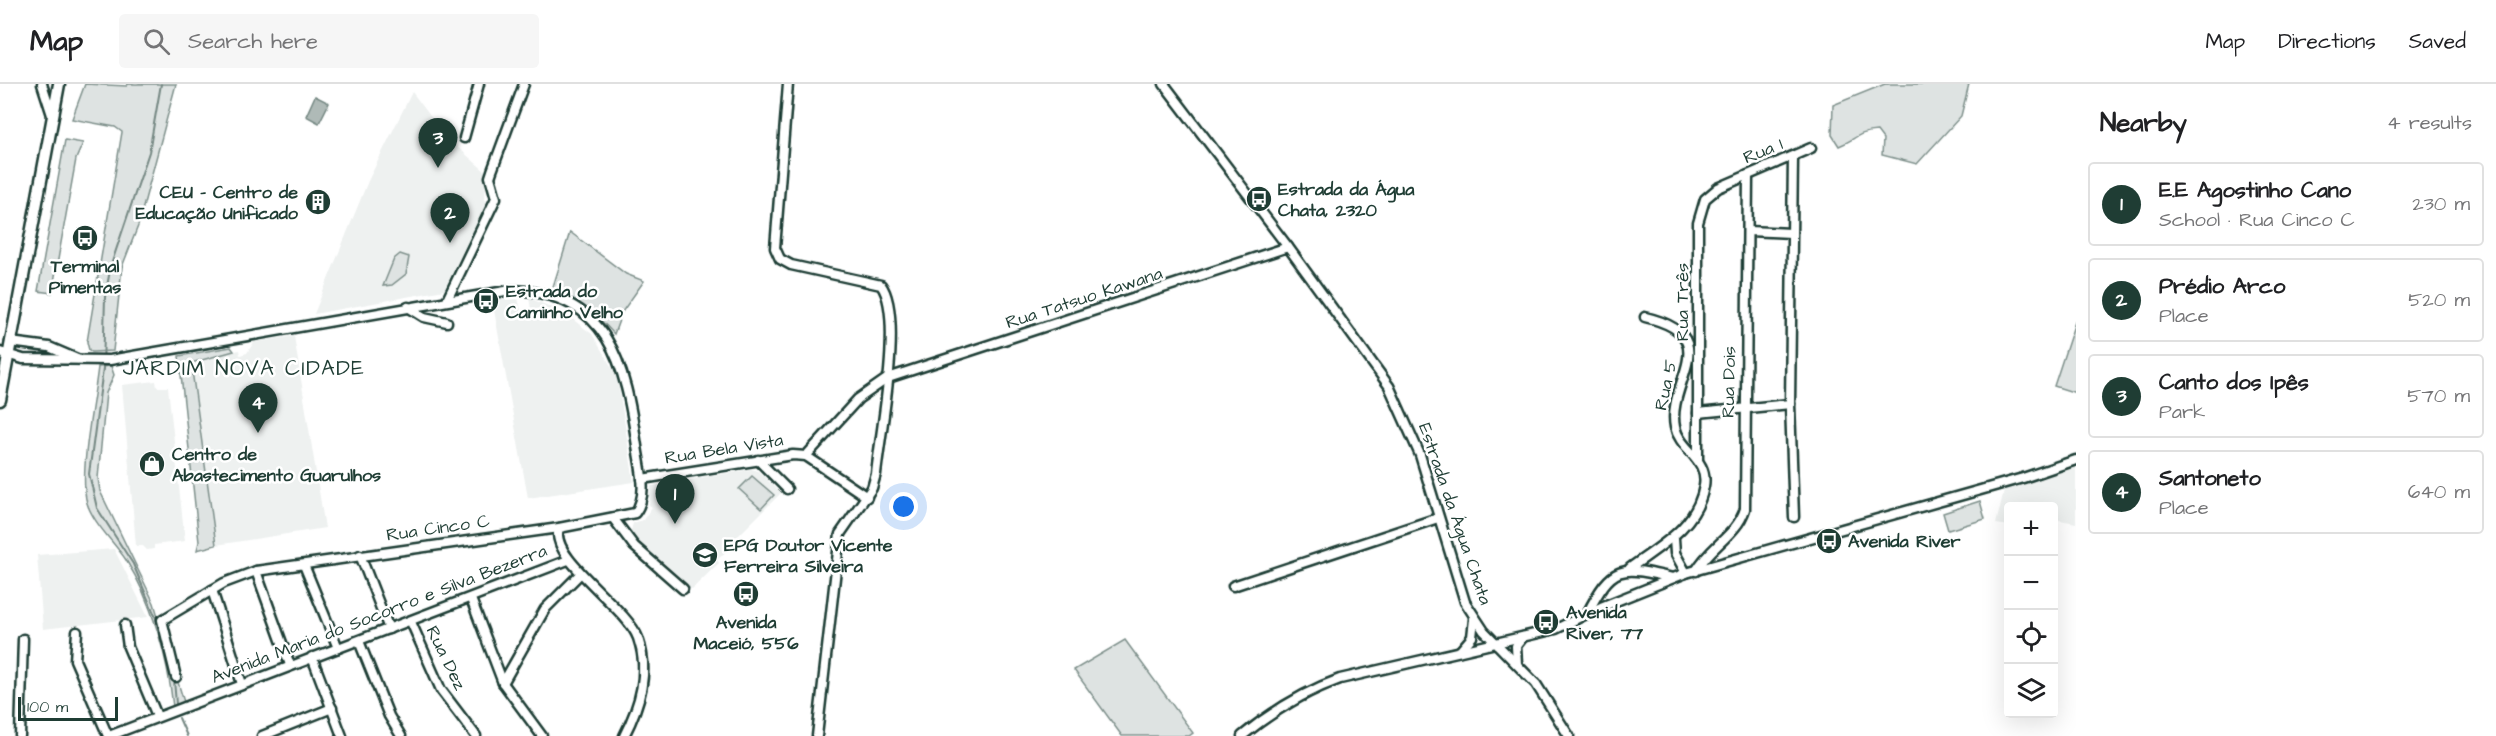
<!DOCTYPE html>
<meta charset="utf-8">
<style>
:root{--surface:#fff;--page:#f6f6f6;--text:#202124;--muted:#757577;--line:#e0e0e0;--accent:#1f3d34}
body{margin:0;font-family:"Architects Daughter",sans-serif;background:var(--page);color:var(--text)}
.controls{position:absolute;right:18px;bottom:18px;display:grid;overflow:hidden;border-radius:6px;box-shadow:0 6px 24px #0002}
.controls button{width:54px;height:54px;display:grid;place-items:center;padding:0;border:0;border-bottom:2px solid var(--line);background:var(--surface);color:var(--text);font:30px sans-serif}
.scale{position:absolute;left:18px;bottom:15px;width:100px;box-sizing:border-box;padding-left:6px;border:3px solid #1f3d34;border-top:0;font-size:16px;line-height:21px;white-space:nowrap;color:#1f3d34;-webkit-text-stroke:4px #fff;paint-order:stroke}
.you{position:absolute;left:904px;top:423px;width:21px;height:21px;margin:-15px;border:4px solid #fff;border-radius:50%;background:#1a73e8;box-shadow:0 0 0 9px #1a73e833}
.badge{display:grid;place-items:center;width:39px;height:39px;border-radius:50%;background:var(--accent);color:#fff;font-size:20px;font-weight:700}
.pin{position:absolute;translate:-50% -50px;filter:drop-shadow(0 2px 3px #0008)}
.pin::after{content:'';position:absolute;top:32px;width:21px;height:18px;background:inherit;clip-path:polygon(0 0,100% 0,50% 100%)}
.list{margin:0;padding:0;list-style:none}
h2{display:flex;justify-content:space-between;align-items:center;height:78px;margin:0;padding:0 24px;font-size:26px}
h2 small{font-size:20px;font-weight:400;color:var(--muted)}
.list li{display:grid;grid-template-columns:39px 1fr auto;gap:18px;align-items:center;box-sizing:border-box;height:84px;margin:0 12px 12px;padding:0 12px;border:2px solid var(--line);border-radius:6px}
.list b{display:block;font-size:22px;white-space:nowrap}
.list p{margin:0;font-size:20px;white-space:nowrap;color:var(--muted)}
.list em{font-size:20px;font-style:normal;color:var(--muted)}
.icon{flex:none;width:33px;height:33px;fill:none;stroke:currentColor;stroke-width:2;stroke-linecap:round;stroke-linejoin:round}
.map{position:relative;flex:none;width:2076px;height:652px;overflow:hidden}
header{display:flex;align-items:center;gap:36px;box-sizing:border-box;height:84px;padding:0 30px;background:var(--surface);border-bottom:2px solid var(--line)}
header strong{font-size:28px}
nav{display:flex;gap:33px;margin-inline-start:auto;font-size:21px}
.search{width:420px;height:54px;background:var(--page);display:flex;align-items:center;gap:15px;box-sizing:border-box;padding:0 21px;border-radius:6px;color:var(--muted);font-size:22px}
main{display:flex}
aside{flex:1;background:var(--surface)}
.map>svg:first-child{display:block}
.built{fill:#eef1f0}
.green{fill:#dee3e2;stroke:#7e908b;stroke-width:1.5}
.water{fill:#afbab7;stroke:#758883;stroke-width:1.5}
.lines{fill:none;stroke-linecap:round;stroke-linejoin:round}
.stream{stroke:#758883;stroke-width:2}
.minor-casing{stroke:#1f3d34;stroke-width:13}
.major-casing{stroke:#1f3d34;stroke-width:15}
.minor{stroke:#fff;stroke-width:8}
.major{stroke:#fff;stroke-width:10}
.labels{text-anchor:middle;dominant-baseline:central;stroke-width:5;stroke-linejoin:round;paint-order:stroke}
.street-label{font-size:18px;fill:#1f3d34;stroke:#fff}
.poi-label{font-size:18px;font-weight:bold;fill:#1f3d34;stroke:#fff;text-anchor:start}
.quarter-label{font-size:21px;letter-spacing:1.5px;fill:#1f3d34;stroke:#fff}
</style>
<header>
<strong>Map</strong>
<div class="search"><svg class="icon" aria-label="search" viewBox="0 0 24 24"><circle cx="10" cy="10" r="6"/><path d="M15 15l6 6"/></svg>Search here</div>
<nav><a>Map</a><a>Directions</a><a>Saved</a></nav>
</header>
<main>
<div class="map">
<svg width="2076" height="652" viewBox="0 0 2076 652">
<rect width="100%" height="100%" fill="#fff"/>
<filter id="ink" filterUnits="userSpaceOnUse"><feTurbulence type="fractalNoise" baseFrequency=".0167" numOctaves="2"/><feDisplacementMap in="SourceGraphic" scale="12" xChannelSelector="R" yChannelSelector="G"/><feConvolveMatrix kernelMatrix="1 2 1 2 8 2 1 2 1" color-interpolation-filters="sRGB"/></filter>
<g filter="url(#ink)">
<g class="built">
<path d="M412,8L446,53L486,88L485,121L444,206L314,230L368,97Z"/>
<path d="M518,214L522,231H532L529,214L563,228L592,250L617,292L634,398L528,414L492,215Z"/>
<path d="M294,252L325,444L216,461L191,278L239,266L240,271L247,269L254,258Z"/>
<path d="M156,297L157,303H168L185,457L154,461V465L147,466L143,462H136L122,301Z"/>
<path d="M2076,379V439L2054,435V422H2008V442L1996,440L2005,402Z"/>
<path d="M752,385L758,387L781,409L733,457L735,459L717,476L719,479L692,505L688,504L630,450L633,439L643,436L652,423L649,421L651,402Z"/>
<path d="M114,465L148,533L43,545L37,471Z"/>
</g>
<g class="green">
<path d="M85,0L127,2L128,0H176L138,142L122,183L113,267L92,268L89,266L87,258L122,48L115,43L72,35Z"/>
<path d="M1885,0H1969L1961,32L1917,80L1882,71L1883,55L1877,47C1858,48 1856,55 1839,62L1832,51L1833,21Z"/>
<path d="M65,56L83,59L76,75L52,209L38,207Z"/>
<path d="M570,148L626,190L644,197L622,228L614,250C596,229 577,217 552,206Z"/>
<path d="M400,170L409,173L406,190L392,201L383,202L394,175Z"/>
<path d="M2076,235V309L2054,302Z"/>
<path d="M231,263L234,267L191,279L216,461L197,466L199,458L179,272Z"/>
<path d="M111,282L114,291L106,309L98,394L100,407L154,519L184,618L173,623C168,574 152,517 126,476C114,458 90,436 86,415C80,383 94,318 98,283Z"/>
<path d="M752,392L774,411L761,425L739,405Z"/>
<path d="M1980,417L1985,435L1948,446L1943,429Z"/>
<path d="M1125,556L1193,649L1189,652H1122L1074,586Z"/>
</g>
<path class="water" d="M315,12L329,19L319,39L306,32Z"/>
<g class="lines">
<g class="stream">
<path d="M161,0L149,68L111,181L105,213L103,285L89,390L97,424L133,480L156,534L164,562"/>
<path d="M174,596L176,620"/>
<path d="M179,634L187,652"/>
</g>
<g class="minor-casing">
<g id="minor">
<path d="M42,0L52,31"/>
<path d="M788,0L775,164L780,175L791,181L881,201C904,231 880,350 876,390L872,404L840,450L817,652"/>
<path d="M1164,0L1288,163L1389,302L1420,371L1465,518L1484,547L1536,600L1569,652"/>
<path d="M464,54L479,0"/>
<path d="M1793,73L1790,320L1794,433"/>
<path d="M1748,147L1791,149"/>
<path d="M447,216L496,114L490,93L492,87L524,0"/>
<path d="M408,223L424,233L447,238"/>
<path d="M10,258L49,263L77,275"/>
<path d="M0,268L23,275L110,276L511,206C610,209 625,281 637,362C640,384 649,410 635,429L559,444L256,487L224,499L162,536L176,593"/>
<path d="M1698,329L1790,320"/>
<path d="M806,372L858,315L888,294L1288,163"/>
<path d="M1698,375V139L1705,115L1718,104L1811,64"/>
<path d="M758,376L787,405"/>
<path d="M642,395L793,371L806,372L867,413"/>
<path d="M613,434L634,462L683,505"/>
<path d="M559,444C548,474 626,522 638,554C650,588 640,621 624,652"/>
<path d="M1674,455L1675,469L1686,489"/>
<path d="M360,471L389,545"/>
<path d="M304,481L338,564"/>
<path d="M1630,484C1660,462 1697,443 1704,402C1709,375 1680,366 1675,343C1666,298 1727,252 1645,233"/>
<path d="M256,487L290,581"/>
<path d="M1696,487C1709,463 1737,451 1745,425L1748,91"/>
<path d="M1233,502L1438,434"/>
<path d="M212,506L242,600"/>
<path d="M471,515L503,599L542,652"/>
<path d="M1587,530C1613,479 1621,482 1673,494"/>
<path d="M411,538L441,606L476,652"/>
<path d="M125,541L128,563L157,632"/>
<path d="M77,548L75,576L108,652"/>
<path d="M359,557L389,632L401,652"/>
<path d="M1460,567L1472,553L1474,535"/>
<path d="M312,573L342,652"/>
<path d="M1517,580L1516,562L1523,553"/>
<path d="M503,599L545,525L580,490"/>
<path d="M20,652L23,555"/>
<path d="M109,652L568,476"/>
<path d="M262,652L332,624"/>
<path d="M1242,652C1273,627 1303,608 1340,595L1556,545L1601,523L1686,489L2023,394L2076,376"/>
</g>
</g>
<g class="major-casing">
<path id="major" d="M0,316L59,0"/>
</g>
<use href="#minor" class="minor"/>
<use href="#major" class="major"/>
</g>
</g>
<defs>
<g id="bus-disc" transform="scale(1.35)"><circle r="9.5" fill="#1f3d34" stroke="#fff"/><path d="M-5-6H5V4H4V6H2V4H-2V6H-4V4H-5ZM-3.5-4V0h7V-4ZM-3.5 1.2v1.5H-2V1.2ZM2 1.2v1.5H3.5V1.2Z" fill="#fff"/></g>
<g id="building-disc" transform="scale(1.35)"><circle r="9.5" fill="#1f3d34" stroke="#fff"/><path d="M-4-6H4V6H1V3H-1V6H-4ZM-2.5-4.3h1.7v1.8h-1.7ZM.8-4.3h1.7v1.8H.8ZM-2.5-1h1.7V.8h-1.7ZM.8-1h1.7V.8H.8Z" fill="#fff"/></g>
<g id="shop-disc" transform="scale(1.35)"><circle r="9.5" fill="#1f3d34" stroke="#fff"/><path d="M-5-2.5h2.3a2.7 3.5 0 0 1 5.4 0H5L5.5 6h-11ZM-1.5-2.5h3a1.5 2.3 0 0 0-3 0Z" fill="#fff"/></g>
<g id="school-disc" transform="scale(1.35)"><circle r="9.5" fill="#1f3d34" stroke="#fff"/><path d="M0-5L7-2L0 1L-7-2ZM-4 1L0 2.5L4 1V4Q0 6-4 4Z" fill="#fff"/></g>
</defs>
<g fill-rule="evenodd">
<use href="#bus-disc" x="1259" y="115"/>
<use href="#building-disc" x="318" y="118"/>
<use href="#bus-disc" x="85" y="154"/>
<use href="#bus-disc" x="486" y="217"/>
<use href="#shop-disc" x="152" y="380"/>
<use href="#bus-disc" x="1829" y="457"/>
<use href="#school-disc" x="705" y="471"/>
<use href="#bus-disc" x="746" y="510"/>
<use href="#bus-disc" x="1546" y="538"/>
</g>
<g class="labels">
<g class="street-label">
<text transform="translate(1763 67) rotate(-22)">Rua 1</text>
<text transform="translate(1084 214) rotate(-18)">Rua Tatsuo Kawana</text>
<text transform="translate(1682 218) rotate(-90)">Rua Três</text>
<text transform="translate(1729 298) rotate(-89)">Rua Dois</text>
<text transform="translate(1666 301) rotate(-78)">Rua 5</text>
<text transform="translate(724 365) rotate(-9)">Rua Bela Vista</text>
<text transform="translate(1455 430) rotate(71)">Estrada da Água Chata</text>
<text transform="translate(438 444) rotate(-8)">Rua Cinco C</text>
<text transform="translate(379 530) rotate(-21)">Avenida Maria do Socorro e Silva Bezerra</text>
<text transform="translate(446 574) rotate(64)">Rua Dez</text>
</g>
<g class="poi-label">
<text x="1278" y="105">Estrada da Água<tspan x="1278" dy="21">Chata, 2320</tspan></text>
<text x="298" y="108" text-anchor="end">CEU - Centro de<tspan x="298" dy="21">Educação Unificado</tspan></text>
<text x="85" y="182" text-anchor="middle">Terminal<tspan x="85" dy="21">Pimentas</tspan></text>
<text x="506" y="207">Estrada do<tspan x="506" dy="21">Caminho Velho</tspan></text>
<text x="172" y="370">Centro de<tspan x="172" dy="21">Abastecimento Guarulhos</tspan></text>
<text x="1848" y="457">Avenida River</text>
<text x="724" y="461">EPG Doutor Vicente<tspan x="724" dy="21">Ferreira Silveira</tspan></text>
<text x="1566" y="528">Avenida<tspan x="1566" dy="21">River, 77</tspan></text>
<text x="746" y="538" text-anchor="middle">Avenida<tspan x="746" dy="21">Maceió, 556</tspan></text>
</g>
<g class="quarter-label">
<text x="244" y="284">JARDIM NOVA CIDADE</text>
</g>
</g>
</svg>
<div class="controls">
<button>+</button>
<button>−</button>
<button><svg class="icon" aria-label="locate" viewBox="0 0 24 24"><circle cx="12" cy="12" r="6"/><path d="M12 2v4M12 18v4M2 12h4M18 12h4"/></svg></button>
<button><svg class="icon" aria-label="layers" viewBox="0 0 24 24"><path d="M12 4l9 5-9 5-9-5zM3 14l9 5 9-5"/></svg></button>
</div>
<div class="scale">100 m</div>
<div class="you"></div>
<div class="pin badge" style="left:675px;top:440px">1</div>
<div class="pin badge" style="left:450px;top:159px">2</div>
<div class="pin badge" style="left:438px;top:84px">3</div>
<div class="pin badge" style="left:258px;top:349px">4</div>
</div>
<aside>
<h2>Nearby<small>4 results</small></h2>
<ul class="list">
<li><span class="badge">1</span><div><b>E.E Agostinho Cano</b><p>School · Rua Cinco C</p></div><em>230 m</em></li>
<li><span class="badge">2</span><div><b>Prédio Arco</b><p>Place</p></div><em>520 m</em></li>
<li><span class="badge">3</span><div><b>Canto dos Ipês</b><p>Park</p></div><em>570 m</em></li>
<li><span class="badge">4</span><div><b>Santoneto</b><p>Place</p></div><em>640 m</em></li>
</ul>
</aside>
</main>
